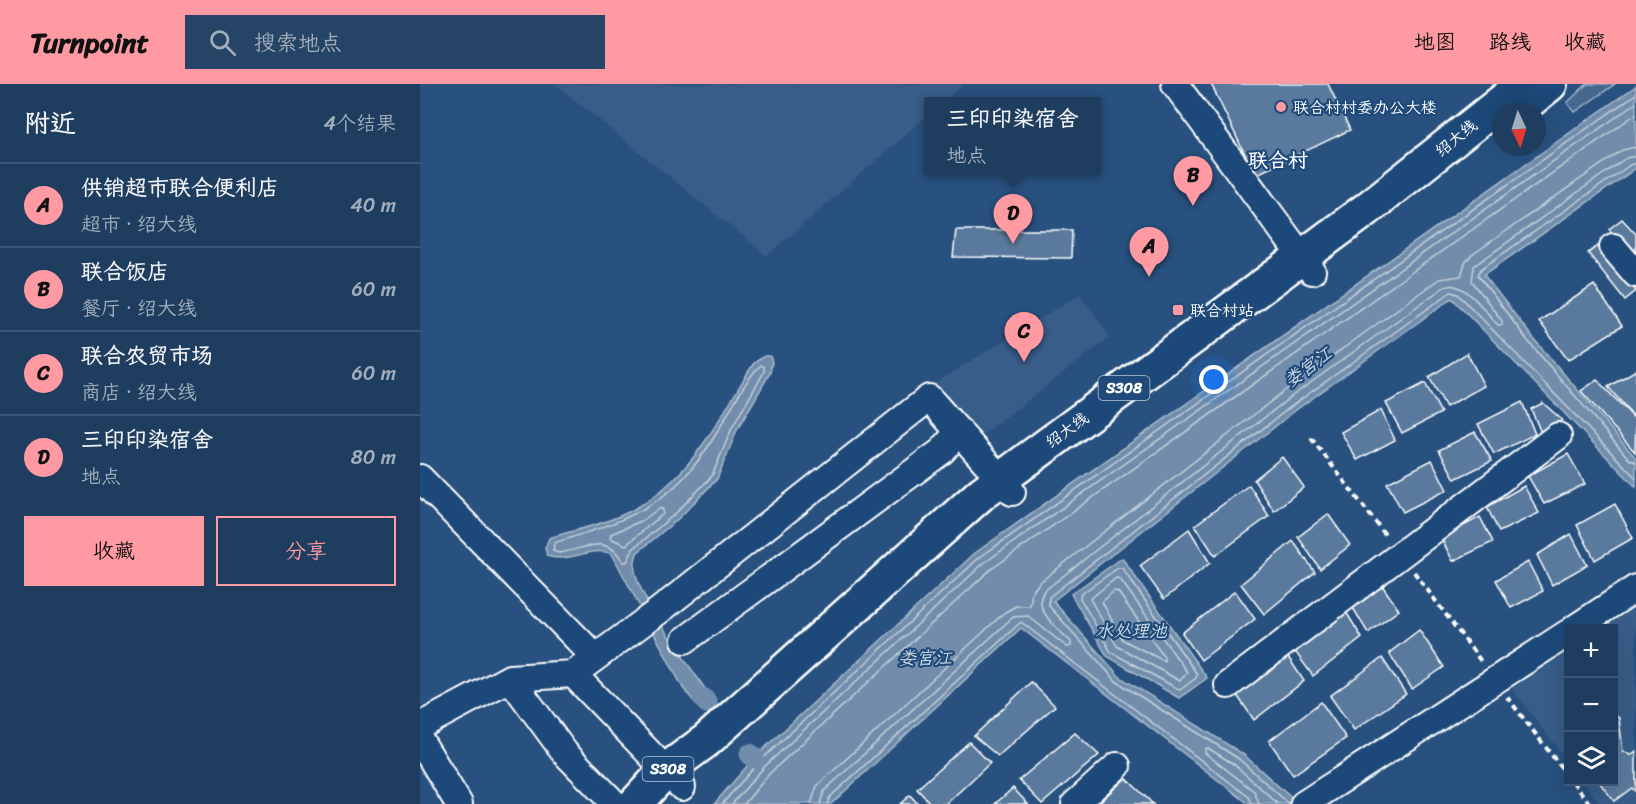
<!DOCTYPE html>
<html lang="zh">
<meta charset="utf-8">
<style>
:root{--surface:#1e3d5f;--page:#264465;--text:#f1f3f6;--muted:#a1aebd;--line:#3c5674;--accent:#ff9aa2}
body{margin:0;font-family:Sriracha,"LXGW WenKai TC",sans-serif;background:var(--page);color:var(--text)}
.controls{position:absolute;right:18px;bottom:18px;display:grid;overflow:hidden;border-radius:0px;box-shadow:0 6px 24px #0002}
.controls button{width:54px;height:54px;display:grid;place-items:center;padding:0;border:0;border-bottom:2px solid var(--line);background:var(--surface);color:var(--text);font:30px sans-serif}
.compass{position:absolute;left:1072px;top:18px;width:54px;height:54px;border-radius:50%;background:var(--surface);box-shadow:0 6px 24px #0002;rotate:176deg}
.you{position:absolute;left:794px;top:296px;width:21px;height:21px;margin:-15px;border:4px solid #fff;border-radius:50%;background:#1a73e8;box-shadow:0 0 0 9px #1a73e833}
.badge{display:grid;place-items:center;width:39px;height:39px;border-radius:50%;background:var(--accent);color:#111;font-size:20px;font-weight:700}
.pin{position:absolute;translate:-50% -50px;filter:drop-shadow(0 2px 3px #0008)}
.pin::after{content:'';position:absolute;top:32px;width:21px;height:18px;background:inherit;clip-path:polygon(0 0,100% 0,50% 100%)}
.popup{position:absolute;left:504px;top:13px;width:177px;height:78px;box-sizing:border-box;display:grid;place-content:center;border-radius:0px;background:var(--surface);filter:drop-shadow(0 2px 4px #0005);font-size:20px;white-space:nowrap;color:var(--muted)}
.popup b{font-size:22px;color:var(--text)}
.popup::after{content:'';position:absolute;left:50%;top:100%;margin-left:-12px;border:12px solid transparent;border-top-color:var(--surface)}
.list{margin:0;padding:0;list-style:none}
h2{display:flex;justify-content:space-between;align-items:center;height:78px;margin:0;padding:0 24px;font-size:26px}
h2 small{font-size:20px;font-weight:400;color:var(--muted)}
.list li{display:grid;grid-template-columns:39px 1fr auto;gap:18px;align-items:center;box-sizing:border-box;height:84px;padding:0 24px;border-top:2px solid var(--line)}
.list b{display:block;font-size:22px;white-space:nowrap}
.list p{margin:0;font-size:20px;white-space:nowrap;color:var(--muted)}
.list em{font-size:20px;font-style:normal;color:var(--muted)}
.actions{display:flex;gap:12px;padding:18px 24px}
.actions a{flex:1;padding:14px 0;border:2px solid var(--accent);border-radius:0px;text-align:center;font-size:21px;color:var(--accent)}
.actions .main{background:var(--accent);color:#111}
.icon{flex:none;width:33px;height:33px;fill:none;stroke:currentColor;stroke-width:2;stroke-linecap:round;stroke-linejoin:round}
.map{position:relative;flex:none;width:1216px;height:720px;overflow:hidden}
header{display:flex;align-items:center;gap:36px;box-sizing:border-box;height:84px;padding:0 30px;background:var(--accent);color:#111}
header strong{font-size:28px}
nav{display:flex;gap:33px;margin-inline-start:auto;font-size:21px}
.search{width:420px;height:54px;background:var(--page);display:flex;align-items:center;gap:15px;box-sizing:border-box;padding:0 21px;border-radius:0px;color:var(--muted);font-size:22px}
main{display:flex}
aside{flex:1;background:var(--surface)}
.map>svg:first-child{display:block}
.built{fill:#375d88}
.green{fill:#446890;stroke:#a2b4c8;stroke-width:1.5}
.water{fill:#718dab;stroke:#aabbcd;stroke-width:1.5}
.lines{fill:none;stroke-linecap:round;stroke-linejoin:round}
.shore{stroke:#c6d1dd;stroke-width:1.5}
.canal{stroke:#718dab;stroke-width:21}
.building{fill:#5a7a9d;stroke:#fff;stroke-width:1.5}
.minor-casing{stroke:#fff;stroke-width:30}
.major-casing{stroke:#fff;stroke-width:38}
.path{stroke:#fff;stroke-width:4;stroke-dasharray:6 4.5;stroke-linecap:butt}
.minor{stroke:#1f4a7a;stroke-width:26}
.major{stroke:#1f4a7a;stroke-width:33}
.poi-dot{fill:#ff9aa2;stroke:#1f4a7a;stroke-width:2}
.labels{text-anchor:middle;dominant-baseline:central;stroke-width:4.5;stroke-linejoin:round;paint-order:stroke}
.shield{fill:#1f4a7a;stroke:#bcc9d7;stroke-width:1.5}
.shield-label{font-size:15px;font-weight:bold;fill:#fff}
.poi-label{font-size:16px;fill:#fff;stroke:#1f4a7a;text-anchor:start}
.street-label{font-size:16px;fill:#fff;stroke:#1f4a7a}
.water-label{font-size:18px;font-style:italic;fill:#d4dde6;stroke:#1f4a7a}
.quarter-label{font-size:20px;font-weight:bold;fill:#fff;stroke:#1f4a7a}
</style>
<header>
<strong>Turnpoint</strong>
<div class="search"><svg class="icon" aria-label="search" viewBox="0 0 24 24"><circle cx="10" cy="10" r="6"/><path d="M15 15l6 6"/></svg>搜索地点</div>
<nav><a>地图</a><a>路线</a><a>收藏</a></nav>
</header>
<main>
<aside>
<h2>附近<small>4个结果</small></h2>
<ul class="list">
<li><span class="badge">A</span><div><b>供销超市联合便利店</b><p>超市 · 绍大线</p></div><em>40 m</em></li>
<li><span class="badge">B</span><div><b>联合饭店</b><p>餐厅 · 绍大线</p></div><em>60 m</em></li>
<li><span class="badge">C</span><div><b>联合农贸市场</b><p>商店 · 绍大线</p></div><em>60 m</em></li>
<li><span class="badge">D</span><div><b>三印印染宿舍</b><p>地点</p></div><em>80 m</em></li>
</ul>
<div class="actions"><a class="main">收藏</a><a>分享</a></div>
</aside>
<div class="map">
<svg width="1216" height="720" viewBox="0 0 1216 720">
<rect width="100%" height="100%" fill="#28517f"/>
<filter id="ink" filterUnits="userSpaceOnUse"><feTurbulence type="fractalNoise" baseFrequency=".0167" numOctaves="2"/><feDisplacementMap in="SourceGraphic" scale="12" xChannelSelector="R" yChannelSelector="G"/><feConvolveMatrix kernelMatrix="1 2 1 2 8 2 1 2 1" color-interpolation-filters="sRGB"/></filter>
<g filter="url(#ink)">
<g class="built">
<path d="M135,0H544L524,17L509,18V30L347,172Z"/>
<path d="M660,210L690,253L556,356L509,303Z"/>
<path d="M1216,512V720H1181L1163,698H1194V544H1173Z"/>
<path d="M1148,563V678L1092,605Z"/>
</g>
<path class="green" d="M1167,0H1195L1155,28L1147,19Z"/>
<g class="water">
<path d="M1216,2V84L1064,191L1113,254L1216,374V403L1032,214L876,326L633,517L700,593L823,670L878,720H829L601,544L411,720H294L334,674L555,469Z"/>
<path d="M344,272H350L352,278L350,289L317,346L297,395L259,434L217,469C215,475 214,481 215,487C218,513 271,584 288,609L276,620L263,604L192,470C170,461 150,480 127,472L125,464L129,454C158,445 190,439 216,424C274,391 300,332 334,279Z"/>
<path d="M702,474L787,594L759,614L687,572L651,510Z"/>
</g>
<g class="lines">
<g class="shore">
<path d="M1216,79L1210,81L1061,185L1058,191L1108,257L1209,375L1216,378"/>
<path d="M341,281L344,283V288L312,344L292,392L256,429L213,465L207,478H203C187,448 166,465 139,469L133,467L134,459C211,435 253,422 296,350C308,331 325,295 341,281Z"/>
<path d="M239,425H243V430L206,461L190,454L191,450L221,437Z"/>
<path d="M698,484H702L777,590L776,594L760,606L691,568L660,514L661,510Z"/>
<path d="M696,494L700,495L767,588L760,597L697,562L670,515Z"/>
<path d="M694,507L698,508L744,573V577L703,556L682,518Z"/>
<path d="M302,720L339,678L559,474L1216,10"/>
<path d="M312,720L344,683L564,479L1216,19"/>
<path d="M324,720L350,689L570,486L1216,30"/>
<path d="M391,720L397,702L585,528L596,522H610L612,508L620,498L863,308L1019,195L1041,192L1045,179L1052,171L1202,66L1216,63"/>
<path d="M400,720L404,707L593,533L608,532L647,563L651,562V558C640,546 611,525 624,507L868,315L1024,203C1044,194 1065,228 1078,241H1082V237L1052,197L1054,182L1206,74L1216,72"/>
<path d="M407,720L410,713L601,538L829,713L832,720"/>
<path d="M839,720L834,707L785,669V665L788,664L815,681L858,720"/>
<path d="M869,720L819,675L696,597L629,522V513L873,321L1031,208L1038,210L1216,394"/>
</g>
<g class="canal">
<path d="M283,614L287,619"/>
<path d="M330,670L334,674"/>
</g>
</g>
<g class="building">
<path d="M791,0H908L930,46L835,91Z"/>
<path d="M1202,135L1216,150V177L1189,145Z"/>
<path d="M536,146H652L651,174L533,173Z"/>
<path d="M1181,160L1216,207L1205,216L1168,169Z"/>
<path d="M1174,201L1202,242L1148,276L1119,237Z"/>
<path d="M1047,269L1064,302L1026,323L1009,293Z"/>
<path d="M1216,286V335L1188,303Z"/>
<path d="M1177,296L1216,336L1215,368L1161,307Z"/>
<path d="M1005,299L1021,329L982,349L966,319Z"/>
<path d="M1102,318L1115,350L1074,370L1058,340Z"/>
<path d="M1123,319L1142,336L1122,351L1111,325Z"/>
<path d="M961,326L975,356L937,376L921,348Z"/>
<path d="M1055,348L1072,377L1035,395L1019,366Z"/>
<path d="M1148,370L1165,400L1124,420L1108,392Z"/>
<path d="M862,373L884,403L854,427L834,396Z"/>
<path d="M1012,376L1027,406L983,428L967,399Z"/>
<path d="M829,401L849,432L795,472L775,441Z"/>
<path d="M1104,402L1119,429L1079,448L1067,423Z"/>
<path d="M1195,420L1213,454L1175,476L1157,441Z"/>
<path d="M908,430L930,461L900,485L878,453Z"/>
<path d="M1060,433L1073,458L1033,477L1021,454Z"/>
<path d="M769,445L790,479L744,515L720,482Z"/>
<path d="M1151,450L1167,481L1132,501L1117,471Z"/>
<path d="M873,457L895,488L844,530L821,500Z"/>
<path d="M1108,478L1123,507L1091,524L1076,496Z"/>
<path d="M959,497L979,526L948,549L930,519Z"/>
<path d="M815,507L835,535L781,576L762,549Z"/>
<path d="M923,523L942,554L893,592L871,562Z"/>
<path d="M999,546L1024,583L992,605L969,569Z"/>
<path d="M864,567L884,597L834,636L814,607Z"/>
<path d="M962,574L986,610L934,646L910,612Z"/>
<path d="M611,598L635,622L578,672L554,652Z"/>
<path d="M901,618L926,654L873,691L849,657Z"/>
<path d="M1194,631L1199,634L1203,667L1211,671L1216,667V708L1212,704L1194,717L1179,698H1194Z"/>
<path d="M655,649L679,671L622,720L599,696Z"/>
<path d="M549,658L570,679L526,720H511L497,705Z"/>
<path d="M706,694L733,720H677Z"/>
<path d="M593,704L608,720H575Z"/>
<path d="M490,711L498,720H480Z"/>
</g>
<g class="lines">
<g class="minor-casing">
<g id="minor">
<path d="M755,0L892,187"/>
<path d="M1193,163L1216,190"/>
<path d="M0,394L175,573"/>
<path d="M1155,544L1216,504"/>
<path d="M265,556L522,367L539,347"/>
<path d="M153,590L262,703"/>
<path d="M90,594L145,669L195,720"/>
<path d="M808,601L1138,352"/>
<path d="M0,642L90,594L153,590L240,526L509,314L592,408"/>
<path d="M0,656L39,720"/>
<path d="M655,720L697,682"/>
<path d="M884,720L1148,549"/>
</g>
</g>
<g class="major-casing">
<g id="major">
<path d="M1097,27L1130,0"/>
<path d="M215,720L245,687L287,656L562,409L947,125L1104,0"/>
</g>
</g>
<g class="path">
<path d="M891,354L967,453"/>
<path d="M994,488L1063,580"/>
<path d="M1087,613L1148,692"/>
<path d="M1153,698L1170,720"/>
</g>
<use href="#minor" class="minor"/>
<use href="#major" class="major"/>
</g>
</g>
<g class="poi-dot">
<circle cx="861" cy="23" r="6"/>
<rect x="752" y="220" width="12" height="12" rx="3"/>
</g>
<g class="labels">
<g class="shield">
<rect x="678.5" y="292" width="51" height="24" rx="4.5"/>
<rect x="222.5" y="673" width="51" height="24" rx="4.5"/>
</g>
<g class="shield-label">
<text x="704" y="304">S308</text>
<text x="248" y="685">S308</text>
</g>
<g class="poi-label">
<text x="873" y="23">联合村村委办公大楼</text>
<text x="770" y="226">联合村站</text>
</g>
<g class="street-label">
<text transform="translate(1036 54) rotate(-39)">绍大线</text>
<text transform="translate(647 346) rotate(-36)">绍大线</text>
</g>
<g class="water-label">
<text transform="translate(888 283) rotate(-36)">娄宫江</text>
<text x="711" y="547">水处理池</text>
<text x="505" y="574">娄宫江</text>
</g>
<g class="quarter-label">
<text x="858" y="76">联合村</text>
</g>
</g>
</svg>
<div class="controls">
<button>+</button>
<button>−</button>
<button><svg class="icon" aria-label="layers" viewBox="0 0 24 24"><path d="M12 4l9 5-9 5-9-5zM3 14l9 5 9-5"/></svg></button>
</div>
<svg class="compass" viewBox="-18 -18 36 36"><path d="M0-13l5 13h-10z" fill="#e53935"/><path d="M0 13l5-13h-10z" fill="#a1aebd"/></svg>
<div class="you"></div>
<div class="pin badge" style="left:729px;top:193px">A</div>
<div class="pin badge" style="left:773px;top:122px">B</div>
<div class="pin badge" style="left:604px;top:278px">C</div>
<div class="pin badge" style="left:593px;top:160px">D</div>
<div class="popup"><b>三印印染宿舍</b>地点</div>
</div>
</main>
